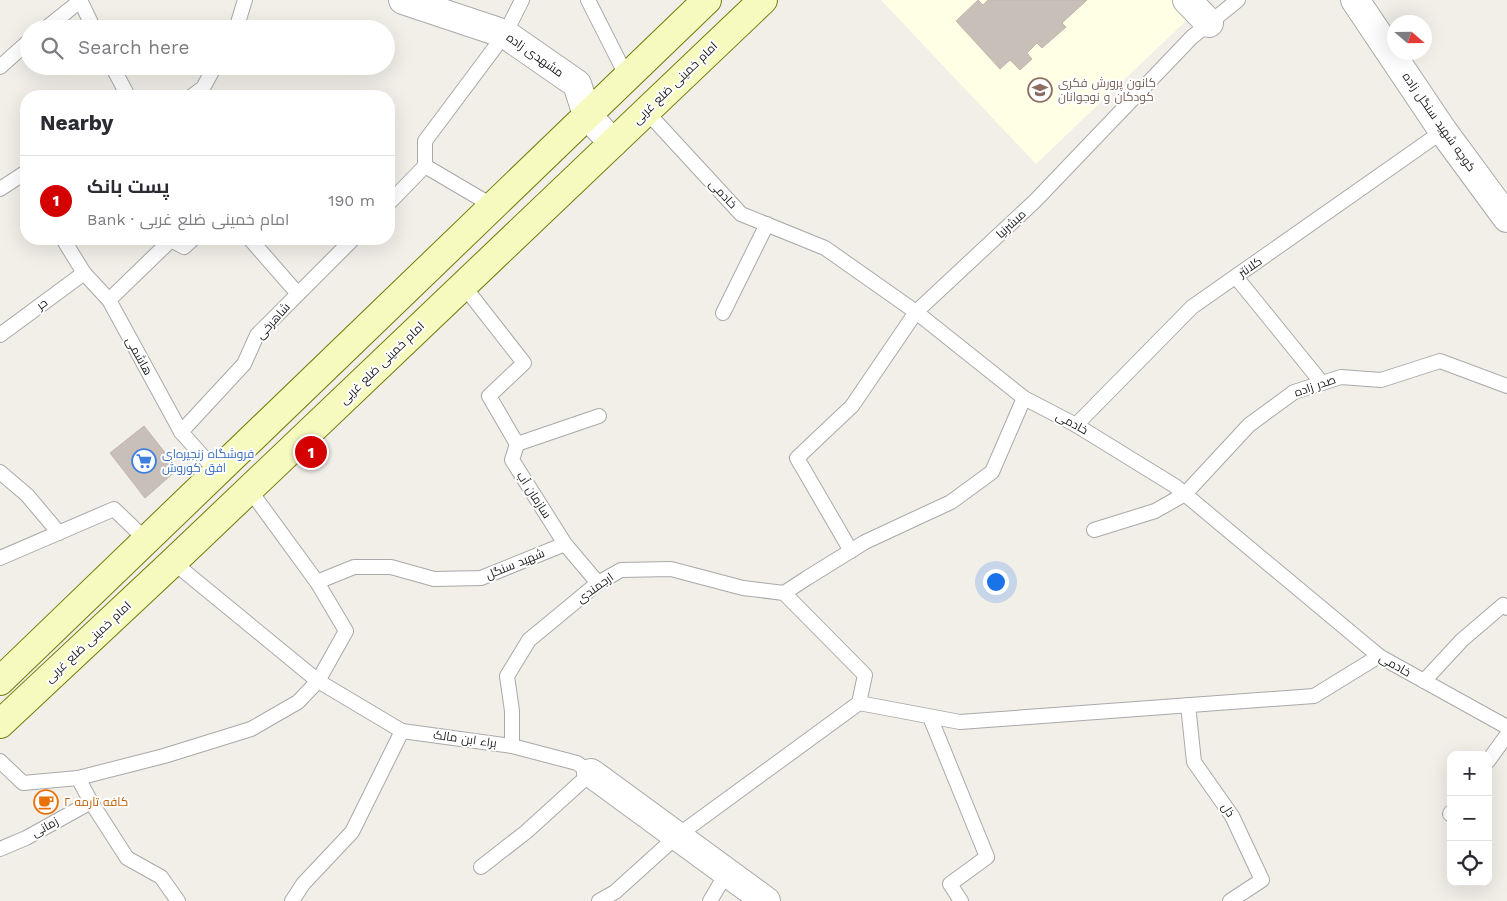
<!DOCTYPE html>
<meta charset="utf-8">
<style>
:root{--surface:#fff;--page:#f7f7f7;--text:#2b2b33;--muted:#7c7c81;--line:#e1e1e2;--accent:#d40000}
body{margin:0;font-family:"Work Sans",Cairo,sans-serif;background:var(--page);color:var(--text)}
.controls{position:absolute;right:15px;bottom:15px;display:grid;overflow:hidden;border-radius:10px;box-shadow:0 5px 20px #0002}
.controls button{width:45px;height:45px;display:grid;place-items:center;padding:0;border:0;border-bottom:1px solid var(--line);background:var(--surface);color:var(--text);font:25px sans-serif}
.compass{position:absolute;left:1387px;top:15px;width:45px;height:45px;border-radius:50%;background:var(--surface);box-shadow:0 5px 20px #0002;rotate:110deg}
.you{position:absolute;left:995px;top:581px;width:18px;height:18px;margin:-12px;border:4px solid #fff;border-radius:50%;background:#1a73e8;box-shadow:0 0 0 8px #1a73e833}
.badge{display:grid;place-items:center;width:32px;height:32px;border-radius:50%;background:var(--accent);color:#fff;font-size:16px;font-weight:700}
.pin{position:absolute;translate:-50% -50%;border:2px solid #fff;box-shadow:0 1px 5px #0006}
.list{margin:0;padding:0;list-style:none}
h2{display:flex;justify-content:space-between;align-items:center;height:65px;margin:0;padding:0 20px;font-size:21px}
h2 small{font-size:16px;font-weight:400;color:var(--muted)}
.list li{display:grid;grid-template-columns:32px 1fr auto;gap:15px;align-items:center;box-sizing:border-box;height:90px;padding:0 20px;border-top:1px solid var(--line)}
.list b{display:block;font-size:19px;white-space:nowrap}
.list p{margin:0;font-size:16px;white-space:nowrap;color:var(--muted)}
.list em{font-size:16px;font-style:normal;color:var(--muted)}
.icon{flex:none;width:28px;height:28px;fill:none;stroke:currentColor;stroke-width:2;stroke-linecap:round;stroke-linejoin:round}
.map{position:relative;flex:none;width:1507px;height:901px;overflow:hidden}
.search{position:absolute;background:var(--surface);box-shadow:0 5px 20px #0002;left:20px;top:20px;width:375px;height:55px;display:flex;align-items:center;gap:12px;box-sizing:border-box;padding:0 18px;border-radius:28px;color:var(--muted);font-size:19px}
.panel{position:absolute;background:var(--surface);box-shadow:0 5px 20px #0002;left:20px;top:90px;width:375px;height:155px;border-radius:20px}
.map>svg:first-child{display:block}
.education{fill:#ffffe5}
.building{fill:#c7bfb8;stroke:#c4b6ab}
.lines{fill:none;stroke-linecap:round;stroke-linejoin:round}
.service-casing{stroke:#a9a9a9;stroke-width:16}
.minor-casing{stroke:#a9a9a9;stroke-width:30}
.tertiary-casing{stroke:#a9a9a9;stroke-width:30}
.secondary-casing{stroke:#707d05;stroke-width:30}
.service{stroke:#fff;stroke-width:14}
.minor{stroke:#fff;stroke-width:28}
.tertiary{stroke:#fff;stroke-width:28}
.secondary{stroke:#f7fabf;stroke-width:28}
.labels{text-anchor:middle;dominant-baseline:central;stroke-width:4;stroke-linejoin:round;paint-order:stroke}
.street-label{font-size:12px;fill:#222;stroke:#fff}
.education-label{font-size:12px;fill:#785e54;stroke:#fff;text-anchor:start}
.shop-label{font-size:12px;fill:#366cbe;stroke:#fff;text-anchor:start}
.food-label{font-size:12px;fill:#c56008;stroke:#fff;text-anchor:start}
</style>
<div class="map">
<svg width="1507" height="901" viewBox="0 0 1507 901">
<rect width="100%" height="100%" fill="#f2efe9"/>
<path class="education" d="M881,0H1174L1191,16L1036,164Z"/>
<g class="building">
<path d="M978,0L983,5L988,0H1087L1062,23L1066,27L1042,48L1037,43L1027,53L1032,59L1020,70L1010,60L1000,69L956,21Z"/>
<path d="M144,426L178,469L145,498L110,453Z"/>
</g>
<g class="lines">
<g class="service-casing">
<g id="service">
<path d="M80,0L94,29"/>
<path d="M588,0L627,77"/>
<path d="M45,29L80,1"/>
<path d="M236,29L245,0"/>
<path d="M112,66L128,96"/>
<path d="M0,67L29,41"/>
<path d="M192,96L203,88L215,66"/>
<path d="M646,111L741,214L825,248L916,312L1024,398L1076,425L1175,486L1379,656L1507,727"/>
<path d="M425,166L493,206"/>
<path d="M0,189L23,174L26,179"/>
<path d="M389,203L425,166V141L505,34L522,0"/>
<path d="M63,239L84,273L109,300L181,432L217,472"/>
<path d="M250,239L298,294"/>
<path d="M1236,277L1322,383"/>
<path d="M463,285L524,363L489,396L517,444L512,460L565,544L598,583"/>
<path d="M109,300L171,240L184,247L193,239"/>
<path d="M723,313L767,224"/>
<path d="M0,335L84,273"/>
<path d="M1076,425L1192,307L1443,131"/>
<path d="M181,432L244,364L257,335L353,239"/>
<path d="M517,444L599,416"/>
<path d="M0,472L27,495L59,533"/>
<path d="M1094,530L1155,511L1185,494L1249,425L1294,392L1341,377L1381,380L1440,361L1507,386"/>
<path d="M851,551L797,458L852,406L916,312L1035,201L1192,37L1238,0"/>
<path d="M0,558L114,509L146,540"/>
<path d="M173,562L318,681L402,731L512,746L577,763L591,773L526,832L481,867"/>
<path d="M317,582L354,567H391L434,579L481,578L565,544"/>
<path d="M1424,681L1462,640L1503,605L1507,608"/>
<path d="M859,703L865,675L784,593L807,578L865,542L951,502L992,472L1024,398"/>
<path d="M1188,705L1194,762L1232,816L1262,880L1230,901"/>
<path d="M930,717L987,857L950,884L961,901"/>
<path d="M512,746V711L507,676L529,640L598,583L621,570L671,569L743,588L784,593"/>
<path d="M0,761L23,783L78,778L164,756L251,729L298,702L318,681L346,631L317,582L249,489"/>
<path d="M1488,761L1507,735"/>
<path d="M91,802L127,858L161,877L178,901"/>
<path d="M1450,814L1451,812"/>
<path d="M0,849L26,838L91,802L78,778"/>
<path d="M292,901L303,884L352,832L402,731"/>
<path d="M599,901L615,892L677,836L859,703L960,722L1314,696L1379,656"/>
<path d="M710,901L727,872"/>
</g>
</g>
<g class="minor-casing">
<g id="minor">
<path d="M403,0L505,34L577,84L587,115"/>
<path d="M1187,0L1209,23"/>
<path d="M1355,0L1443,131L1507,218"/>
<path d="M591,773L766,901"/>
</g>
</g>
<g class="tertiary-casing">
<path id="tertiary" d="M587,115L613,143"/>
</g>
<g class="secondary-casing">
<g id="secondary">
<path d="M0,681L707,0"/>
<path d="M0,724L173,562L763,0"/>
</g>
</g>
<use href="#service" class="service"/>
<use href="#minor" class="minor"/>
<use href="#tertiary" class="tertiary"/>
<use href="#secondary" class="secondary"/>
</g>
<defs>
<g id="university-ring" transform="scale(1.25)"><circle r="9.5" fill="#fff" stroke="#8d6e63" stroke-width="1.5"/><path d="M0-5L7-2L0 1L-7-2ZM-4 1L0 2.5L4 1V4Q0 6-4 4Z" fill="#8d6e63"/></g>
<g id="supermarket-ring" transform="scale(1.25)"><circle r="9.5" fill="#fff" stroke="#3f7fe0" stroke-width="1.5"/><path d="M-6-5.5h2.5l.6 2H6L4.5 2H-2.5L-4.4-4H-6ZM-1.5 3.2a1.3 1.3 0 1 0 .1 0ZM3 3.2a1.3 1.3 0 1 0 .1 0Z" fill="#3f7fe0"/></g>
<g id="cafe-ring" transform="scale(1.25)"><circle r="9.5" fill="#fff" stroke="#e8710a" stroke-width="1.5"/><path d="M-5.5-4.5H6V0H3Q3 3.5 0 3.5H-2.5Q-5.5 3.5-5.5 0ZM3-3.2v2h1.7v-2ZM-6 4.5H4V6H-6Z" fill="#e8710a"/></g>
</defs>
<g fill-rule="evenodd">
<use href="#university-ring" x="1040" y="90"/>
<use href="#supermarket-ring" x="144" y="461"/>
<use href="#cafe-ring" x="46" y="802"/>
</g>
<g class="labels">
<g class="street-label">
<text transform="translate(535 55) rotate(35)">مشهدی زاده</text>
<text transform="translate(675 83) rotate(-44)">امام خمینی ضلع غربی</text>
<text transform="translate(1439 122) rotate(55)">کوچه شهید سنگل زاده</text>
<text transform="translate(723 194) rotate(47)">خادمی</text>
<text transform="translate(1011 224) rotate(-43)">مبشرنیا</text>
<text transform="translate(1250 267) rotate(-35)">کلانتر</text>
<text transform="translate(42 304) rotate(-36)">حر</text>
<text transform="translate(273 321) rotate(-48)">شاهرخی</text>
<text transform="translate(139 356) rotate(61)">هاشمی</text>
<text transform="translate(382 363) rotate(-44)">امام خمینی ضلع غربی</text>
<text transform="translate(1315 386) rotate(-19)">صدر زاده</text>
<text transform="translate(1072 423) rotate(29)">خادمی</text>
<text transform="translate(534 495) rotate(57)">سازمان آب</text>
<text transform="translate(515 564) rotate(-22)">شهید سنگل</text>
<text transform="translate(595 588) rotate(-36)">ارجمندی</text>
<text transform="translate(88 642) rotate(-43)">امام خمینی ضلع غربی</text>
<text transform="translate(1395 665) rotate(30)">خادمی</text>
<text transform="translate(465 739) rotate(8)">براء ابن مالک</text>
<text transform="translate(1228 810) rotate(57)">ذل</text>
<text transform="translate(45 827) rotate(-29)">زمانی</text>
</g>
<g class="education-label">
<text x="1058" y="83">کانون پرورش فکری<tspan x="1058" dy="14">کودکان و نوجوانان</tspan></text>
</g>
<g class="shop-label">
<text x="162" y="454">فروشگاه زنجیره‌ای<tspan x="162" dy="14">افق کوروش</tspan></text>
</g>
<g class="food-label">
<text x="64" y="802">کافه تارمه ۲</text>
</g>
</g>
</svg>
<div class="controls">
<button>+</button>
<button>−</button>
<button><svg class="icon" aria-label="locate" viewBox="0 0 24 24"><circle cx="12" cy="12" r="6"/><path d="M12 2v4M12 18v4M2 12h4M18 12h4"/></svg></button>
</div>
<svg class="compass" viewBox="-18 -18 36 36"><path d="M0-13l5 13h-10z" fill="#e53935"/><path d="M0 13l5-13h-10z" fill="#7c7c81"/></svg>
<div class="you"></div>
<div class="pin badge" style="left:311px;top:452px">1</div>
<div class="search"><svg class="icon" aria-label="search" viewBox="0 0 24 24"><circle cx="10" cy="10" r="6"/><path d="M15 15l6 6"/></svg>Search here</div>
<section class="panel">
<h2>Nearby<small></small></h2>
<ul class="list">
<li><span class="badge">1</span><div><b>پست بانک</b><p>Bank · امام خمینی ضلع غربی</p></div><em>190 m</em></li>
</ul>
</section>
</div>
